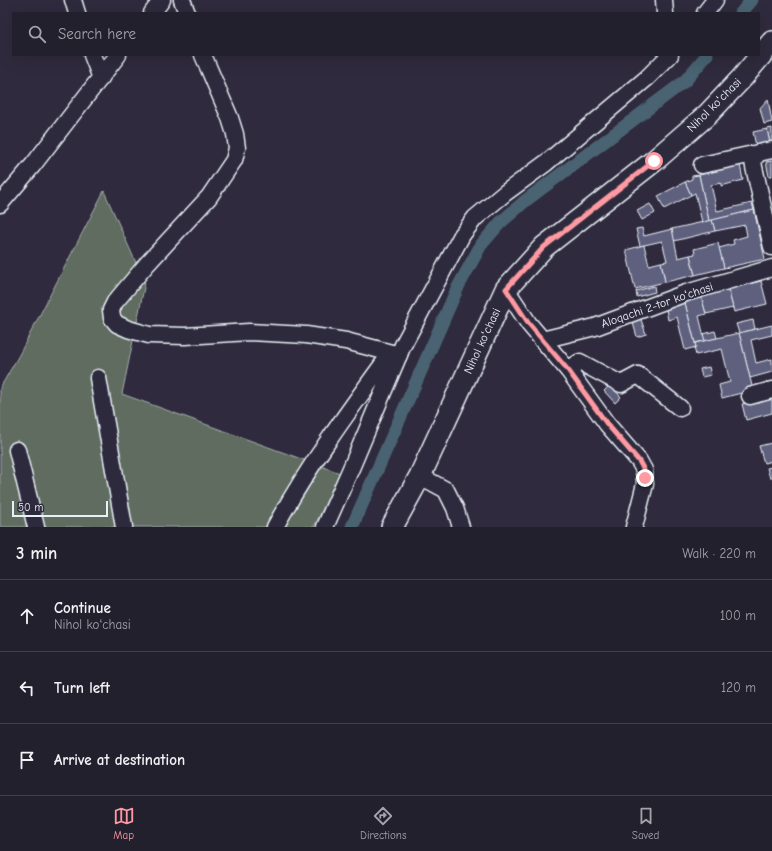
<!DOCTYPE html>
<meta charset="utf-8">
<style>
:root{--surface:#23202e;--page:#2f2d3a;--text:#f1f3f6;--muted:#a3a3aa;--line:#403e4a;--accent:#ff9aa2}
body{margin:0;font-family:"Comic Neue",sans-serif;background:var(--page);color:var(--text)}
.scale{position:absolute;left:12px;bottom:10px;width:96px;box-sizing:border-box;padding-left:4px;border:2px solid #e8f1f8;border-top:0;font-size:11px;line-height:14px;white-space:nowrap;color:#e8f1f8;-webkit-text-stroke:3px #2f2a3d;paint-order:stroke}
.stop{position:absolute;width:12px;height:12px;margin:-9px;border:3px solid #ff9aa2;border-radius:50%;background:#fff}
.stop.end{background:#ff9aa2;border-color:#fff;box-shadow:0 1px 4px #0008}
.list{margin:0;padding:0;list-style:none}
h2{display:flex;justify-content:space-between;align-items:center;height:52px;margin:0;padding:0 16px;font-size:17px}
h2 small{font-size:13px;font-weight:400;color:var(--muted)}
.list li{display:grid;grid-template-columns:26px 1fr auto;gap:12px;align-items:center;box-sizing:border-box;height:72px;padding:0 16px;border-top:1px solid var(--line)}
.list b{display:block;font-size:15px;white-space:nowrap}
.list p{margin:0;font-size:13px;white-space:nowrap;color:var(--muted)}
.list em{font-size:13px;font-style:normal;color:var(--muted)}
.icon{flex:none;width:22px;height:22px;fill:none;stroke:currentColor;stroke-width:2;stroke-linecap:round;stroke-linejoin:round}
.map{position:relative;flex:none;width:772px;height:527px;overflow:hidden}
.search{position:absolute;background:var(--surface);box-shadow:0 4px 16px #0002;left:12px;right:12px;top:12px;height:44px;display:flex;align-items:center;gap:10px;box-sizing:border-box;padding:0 14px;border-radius:0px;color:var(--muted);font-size:15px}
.sheet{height:268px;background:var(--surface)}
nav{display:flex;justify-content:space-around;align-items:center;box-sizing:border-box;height:56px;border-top:1px solid var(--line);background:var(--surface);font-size:11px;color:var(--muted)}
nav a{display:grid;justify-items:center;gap:2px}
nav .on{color:var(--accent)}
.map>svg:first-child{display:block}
.green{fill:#606c61;stroke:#a4aeac}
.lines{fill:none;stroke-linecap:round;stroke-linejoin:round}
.canal{stroke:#4a6372;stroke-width:13}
.building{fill:#5f617e;stroke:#e8f1f8}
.minor-casing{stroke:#e8f1f8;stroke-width:19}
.major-casing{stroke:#e8f1f8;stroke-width:24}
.minor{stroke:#2f2a3d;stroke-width:16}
.major{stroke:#2f2a3d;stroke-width:21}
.route{stroke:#ff9aa2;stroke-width:5}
.labels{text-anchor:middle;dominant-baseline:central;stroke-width:3.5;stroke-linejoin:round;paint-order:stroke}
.street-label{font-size:12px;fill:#e8f1f8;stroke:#2f2a3d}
</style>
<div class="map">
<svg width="772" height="527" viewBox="0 0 772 527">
<rect width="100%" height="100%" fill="#2f2a3d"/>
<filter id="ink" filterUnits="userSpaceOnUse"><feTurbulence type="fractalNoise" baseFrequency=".025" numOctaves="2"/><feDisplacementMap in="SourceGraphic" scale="8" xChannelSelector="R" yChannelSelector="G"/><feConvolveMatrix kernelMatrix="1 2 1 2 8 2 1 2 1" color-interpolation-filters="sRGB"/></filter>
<g filter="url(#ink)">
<path class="green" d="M104,191L145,283L122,394L340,473L314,527H0V388L19,355Z"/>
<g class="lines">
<g class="canal">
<path d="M741,13L752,0"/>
<path d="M352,527L458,287L481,245L500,223L525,201L685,81L707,55"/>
</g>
</g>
<g class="building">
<path d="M768,99L772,122L764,124L760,108Z"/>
<path d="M772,128V142L770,143L767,129Z"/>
<path d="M767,129L770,143L756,146L753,132Z"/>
<path d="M772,161V176H769L766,162Z"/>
<path d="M740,165L743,180L721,186V183L711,185L717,211L752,203L754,210L709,221L699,175Z"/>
<path d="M699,175L709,221L702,222L695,193L691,195L685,182L692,179V176Z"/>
<path d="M685,182L691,195L664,209L658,196Z"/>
<path d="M650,204L655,213L642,220L637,211Z"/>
<path d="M754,210L765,259L724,268L719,248L734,244L733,240L747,236L745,225L715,231L712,220Z"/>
<path d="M712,220L715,231L674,241L672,229Z"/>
<path d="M642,228L644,236L672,229L678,258L690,255L695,275L665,282L661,262L667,261L662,241L640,246L636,229Z"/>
<path d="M718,243L724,268L695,275L690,255L695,254L694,249Z"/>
<path d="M644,245L649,265L661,262L665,282L635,289L626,250Z"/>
<path d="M761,281L767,304L734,312L728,289Z"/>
<path d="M654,286L655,292L637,297L636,291Z"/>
<path d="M728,289L733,308L706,314L701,296Z"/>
<path d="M701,296L706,314L699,316L705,341L695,343L684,299Z"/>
<path d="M684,299L696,347L685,350L677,317L668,320L665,304Z"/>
<path d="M639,314L646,334L637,337L631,316Z"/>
<path d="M753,320L755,329L739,333L736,324Z"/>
<path d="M772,325V335L751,340L756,363L772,359V372L750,378L739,333Z"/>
<path d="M715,331L717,338L705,341L703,334Z"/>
<path d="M739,333L753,390L722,398L719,385L730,382L722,349L696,355L694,348L696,347L695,343Z"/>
<path d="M709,367L711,375L702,377L700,369Z"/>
<path d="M610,385L621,397L615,403L604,391Z"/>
<path d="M772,397V413L746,420L742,404Z"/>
<path d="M772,443V461L764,463L759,446Z"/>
<path d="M772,467V478H770L767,468Z"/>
</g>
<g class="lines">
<g class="minor-casing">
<g id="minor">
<path d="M73,0L77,13"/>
<path d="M182,0L187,13"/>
<path d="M664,0L665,13"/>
<path d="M152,13L162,0"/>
<path d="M705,13L715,0"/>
<path d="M92,55L101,78"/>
<path d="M203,55L230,118L235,134L237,148L234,160L209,197L147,264L115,302L111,310L112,318L117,324L128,329L149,335L185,336L249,332L306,335L346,341L399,355"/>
<path d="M758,153L753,161L754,167L772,247"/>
<path d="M702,165L772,150"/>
<path d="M0,204L33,165L118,55"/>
<path d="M506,289L529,324L568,370L607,424L639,461L644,470L645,484L634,527"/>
<path d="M542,340L595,327L686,293L772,268"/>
<path d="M568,370L580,362L621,384L638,375L680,408"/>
<path d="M98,378L124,527"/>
<path d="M750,396L772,390"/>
<path d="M17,450L36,527"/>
<path d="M420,476L446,490L455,508L461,527"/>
<path d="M275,527C308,466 350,409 391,353"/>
<path d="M325,527L352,466L403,345L462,235L475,218L505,193L546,163L647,78L670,55"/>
</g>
</g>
<g class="major-casing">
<path id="major" d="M392,527L420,476L506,289L544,247L654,161L708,114L742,78L772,42"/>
</g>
<use href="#minor" class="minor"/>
<use href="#major" class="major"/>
</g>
</g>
<g class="lines" filter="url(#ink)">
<path class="route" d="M645,478L644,470L639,461L607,424L568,370L529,324L506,289L544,247L654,161"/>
</g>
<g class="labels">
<g class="street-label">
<text transform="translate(714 105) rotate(-45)">Nihol koʻchasi</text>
<text transform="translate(657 305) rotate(-19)">Aloqachi 2-tor koʻchasi</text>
<text transform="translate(482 341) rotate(-65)">Nihol koʻchasi</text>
</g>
</g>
</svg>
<div class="scale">50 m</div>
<div class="stop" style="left:654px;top:161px"></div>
<div class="stop end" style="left:645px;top:478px"></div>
<div class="search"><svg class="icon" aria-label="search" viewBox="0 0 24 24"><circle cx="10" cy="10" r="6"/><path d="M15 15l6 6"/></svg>Search here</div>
</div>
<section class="sheet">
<h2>3 min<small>Walk · 220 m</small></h2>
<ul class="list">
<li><svg class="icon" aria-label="ahead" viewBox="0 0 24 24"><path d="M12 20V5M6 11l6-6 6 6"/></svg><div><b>Continue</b><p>Nihol koʻchasi</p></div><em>100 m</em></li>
<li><svg class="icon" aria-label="left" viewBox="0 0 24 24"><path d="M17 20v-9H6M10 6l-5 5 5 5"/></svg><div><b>Turn left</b></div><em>120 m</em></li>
<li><svg class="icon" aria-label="arrive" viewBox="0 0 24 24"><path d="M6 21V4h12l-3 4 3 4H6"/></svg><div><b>Arrive at destination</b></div></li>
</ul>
</section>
<nav>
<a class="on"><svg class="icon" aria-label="map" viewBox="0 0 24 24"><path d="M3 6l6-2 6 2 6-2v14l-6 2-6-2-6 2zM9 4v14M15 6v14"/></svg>Map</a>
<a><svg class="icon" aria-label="directions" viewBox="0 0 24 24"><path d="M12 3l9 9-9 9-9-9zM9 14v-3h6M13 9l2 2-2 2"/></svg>Directions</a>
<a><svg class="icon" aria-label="saved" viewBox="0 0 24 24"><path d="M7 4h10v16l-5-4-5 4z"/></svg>Saved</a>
</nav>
